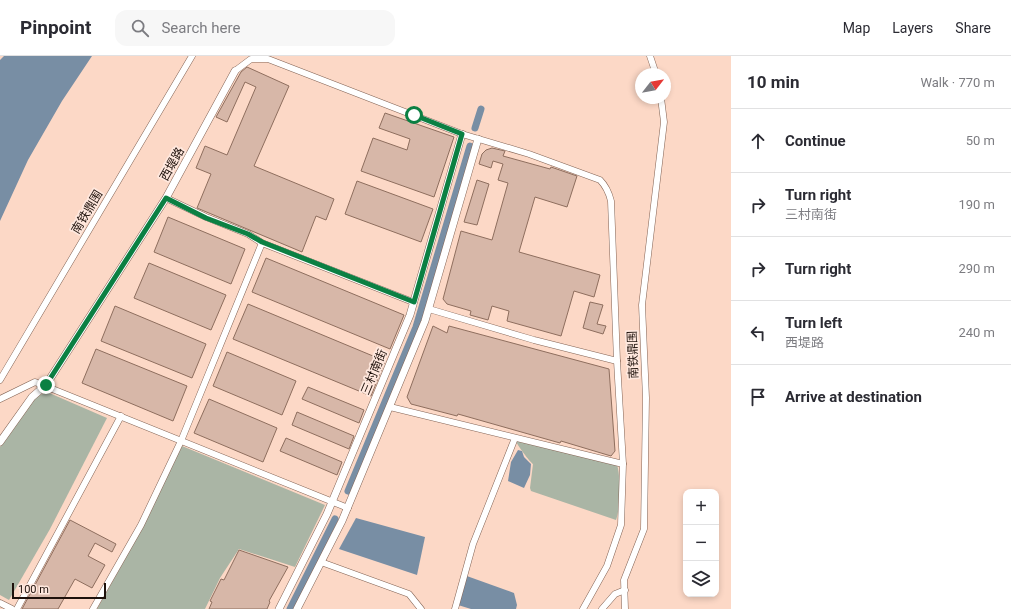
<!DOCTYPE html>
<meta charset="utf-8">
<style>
:root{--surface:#fff;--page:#f7f7f7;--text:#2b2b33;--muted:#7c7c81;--line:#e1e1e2}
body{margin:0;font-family:Roboto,"Noto Sans SC",sans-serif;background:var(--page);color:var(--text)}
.controls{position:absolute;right:12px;bottom:12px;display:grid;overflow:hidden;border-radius:8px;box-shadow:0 2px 6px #0003}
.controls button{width:36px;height:36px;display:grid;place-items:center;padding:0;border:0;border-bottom:1px solid var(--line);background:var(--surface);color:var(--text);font:20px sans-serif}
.compass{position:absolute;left:635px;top:12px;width:36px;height:36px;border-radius:50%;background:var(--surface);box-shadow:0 2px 6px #0003;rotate:59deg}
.scale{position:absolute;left:12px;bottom:10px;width:94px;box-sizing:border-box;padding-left:4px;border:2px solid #1e110b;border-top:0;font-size:11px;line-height:14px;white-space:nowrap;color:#1e110b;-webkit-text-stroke:3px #ffe8de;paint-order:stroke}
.stop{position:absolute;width:12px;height:12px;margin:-9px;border:3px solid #0b8043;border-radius:50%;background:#fff}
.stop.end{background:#0b8043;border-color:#fff;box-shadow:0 1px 4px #0008}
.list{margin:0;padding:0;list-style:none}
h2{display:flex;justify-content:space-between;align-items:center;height:52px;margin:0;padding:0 16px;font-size:17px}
h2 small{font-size:13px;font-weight:400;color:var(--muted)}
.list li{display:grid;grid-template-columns:26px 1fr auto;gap:12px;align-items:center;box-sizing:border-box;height:64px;padding:0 16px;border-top:1px solid var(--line)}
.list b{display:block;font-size:15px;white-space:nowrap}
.list p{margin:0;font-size:13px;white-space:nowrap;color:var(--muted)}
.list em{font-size:13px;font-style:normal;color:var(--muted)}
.icon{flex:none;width:22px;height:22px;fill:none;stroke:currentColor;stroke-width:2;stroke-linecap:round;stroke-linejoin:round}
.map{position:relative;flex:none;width:731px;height:553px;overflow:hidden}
header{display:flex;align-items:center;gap:24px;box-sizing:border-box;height:56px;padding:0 20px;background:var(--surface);border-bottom:1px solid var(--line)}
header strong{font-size:19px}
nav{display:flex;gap:22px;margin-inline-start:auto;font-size:14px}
.search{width:280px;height:36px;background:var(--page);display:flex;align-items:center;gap:10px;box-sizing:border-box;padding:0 14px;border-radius:12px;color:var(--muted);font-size:15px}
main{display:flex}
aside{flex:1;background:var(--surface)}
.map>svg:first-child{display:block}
.green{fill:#aab5a5}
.water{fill:#788ea4}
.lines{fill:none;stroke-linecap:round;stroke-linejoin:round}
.canal{stroke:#788ea4;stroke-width:7}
.building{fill:#d7b7a8;stroke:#8e6e5e}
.minor-casing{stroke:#846455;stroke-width:7}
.tertiary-casing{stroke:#846455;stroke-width:8}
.minor{stroke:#fff;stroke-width:6}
.tertiary{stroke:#fff;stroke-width:7}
.route{stroke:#0b8043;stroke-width:5}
.labels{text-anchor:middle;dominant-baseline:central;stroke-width:3.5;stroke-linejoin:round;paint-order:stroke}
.street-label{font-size:12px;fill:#1e110b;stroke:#ffe8de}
</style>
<header>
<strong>Pinpoint</strong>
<div class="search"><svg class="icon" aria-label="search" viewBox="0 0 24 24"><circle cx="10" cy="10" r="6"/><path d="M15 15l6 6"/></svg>Search here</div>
<nav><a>Map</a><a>Layers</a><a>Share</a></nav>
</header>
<main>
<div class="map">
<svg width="731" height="553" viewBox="0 0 731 553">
<rect width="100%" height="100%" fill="#fcd8c6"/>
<g class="green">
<path d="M47,336L107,362L50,473L9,544L0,539V391L34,342Z"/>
<path d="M516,385L617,409C621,420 620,454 616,464L531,435L530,432L533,408C530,406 517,389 516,385Z"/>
<path d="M182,390L325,449L295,511L239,493L220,522L205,553H97L143,471Z"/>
</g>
<g class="water">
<path d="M4,0H92L62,45L28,104L0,165V4Z"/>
<path d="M518,394L522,395L524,401L531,408L530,419L524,432L508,425L511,406Z"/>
<path d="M356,462L425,481L417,519L339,493Z"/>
<path d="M464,519L514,537L517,549L516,553H471L458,549Z"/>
</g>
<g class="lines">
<g class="canal">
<path d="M475,72L481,53"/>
<path d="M348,435L416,271L470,90"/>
<path d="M290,553L335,463"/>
</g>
</g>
<g class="building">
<path d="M247,11L289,30L254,110L334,143L326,164L316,160L302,196L197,152L211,118L196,112L205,90L227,99L256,31L245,26L227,66L216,61L241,16Z"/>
<path d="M385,57L454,81L434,141L361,115L373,82L407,94L410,83L379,72Z"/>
<path d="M492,92L505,95L503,100L550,113L551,111L577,120L567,151L535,141L519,196L600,219L594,241L574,235L561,280L507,265L509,255L492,250L488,264L470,259L471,255L447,248L443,243L461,175L492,184L508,127L498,124L503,108L493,105L491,112L479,108L482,98L486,94Z"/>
<path d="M477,124L489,128L477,169L464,166Z"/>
<path d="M357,125L433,153L421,186L345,158Z"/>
<path d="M168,161L245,193L231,228L154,196Z"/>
<path d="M266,202L404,259L390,293L252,236Z"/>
<path d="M149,207L226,239L211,274L134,242Z"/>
<path d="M590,246L603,249L597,268L606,270L603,278L583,272Z"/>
<path d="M248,248L385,305L371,340L233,283Z"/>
<path d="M115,250L206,288L192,322L101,285Z"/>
<path d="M433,270L447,277L449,270L609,313L615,395L611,400L561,385L560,387L458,358L457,360L411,348L407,341Z"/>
<path d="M96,293L187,330L173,365L82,327Z"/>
<path d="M227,296L296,325L282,359L213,330Z"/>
<path d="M308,331L364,354L359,367L302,343Z"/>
<path d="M209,343L277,372L263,406L194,377Z"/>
<path d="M297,356L354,380L349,393L292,369Z"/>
<path d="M286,382L342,406L337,419L280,395Z"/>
<path d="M70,464L116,488L112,496L95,487L88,500L105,509L92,532L75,523L58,553H22Z"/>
<path d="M239,494L288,511L269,545L270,546L267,553H209L212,546L210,545L221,523L224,524Z"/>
</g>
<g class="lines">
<g class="minor-casing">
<g id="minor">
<path d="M650,0L656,18"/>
<path d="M235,15L251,3H268L462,78L529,98L600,124C606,130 609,137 611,145L617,305L623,408L621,469L607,510L583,553"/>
<path d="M166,142L206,161L248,178L262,187L413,246"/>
<path d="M429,253L534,284L617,305"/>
<path d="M0,324L192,0"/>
<path d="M0,343L35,326L348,452"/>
<path d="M390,351L623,408"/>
<path d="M321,506L409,538L421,553"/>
<path d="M0,547L12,553"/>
<path d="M17,553L121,360"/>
<path d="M93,553L141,469L181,385L262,187"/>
<path d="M455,553L473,488L515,382"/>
<path d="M602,553L615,538L625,534"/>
<path d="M625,553L624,524L644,473L646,342L642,249L664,66L661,42"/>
</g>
</g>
<g class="tertiary-casing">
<g id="tertiary">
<path d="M0,386L32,341L46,329L166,142L235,15"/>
<path d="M279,553L327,458L410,259L462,78"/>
<path d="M297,553L342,465L425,265L478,83"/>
</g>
</g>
<use href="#minor" class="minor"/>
<use href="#tertiary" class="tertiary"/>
</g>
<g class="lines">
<path class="route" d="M46,329L166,142L206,162L248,178L262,186L414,246L462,78L414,59"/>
</g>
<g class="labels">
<g class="street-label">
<text transform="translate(172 108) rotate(-61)">西堤路</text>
<text transform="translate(87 156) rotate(-59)">南铁鼎围</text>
<text transform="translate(633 299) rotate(-92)">南铁鼎围</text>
<text transform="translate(374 316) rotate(-67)">三村南街</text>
</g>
</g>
</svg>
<div class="controls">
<button>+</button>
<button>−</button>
<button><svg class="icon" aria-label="layers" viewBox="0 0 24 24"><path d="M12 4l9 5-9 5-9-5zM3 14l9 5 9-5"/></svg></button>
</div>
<svg class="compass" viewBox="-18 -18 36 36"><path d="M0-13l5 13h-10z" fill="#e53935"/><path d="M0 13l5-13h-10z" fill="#7c7c81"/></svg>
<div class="scale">100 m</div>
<div class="stop" style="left:414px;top:59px"></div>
<div class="stop end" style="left:46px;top:329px"></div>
</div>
<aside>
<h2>10 min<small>Walk · 770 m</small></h2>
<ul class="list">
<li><svg class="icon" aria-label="ahead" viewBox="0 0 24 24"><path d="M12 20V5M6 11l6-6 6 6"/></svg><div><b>Continue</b></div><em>50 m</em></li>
<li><svg class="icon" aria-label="right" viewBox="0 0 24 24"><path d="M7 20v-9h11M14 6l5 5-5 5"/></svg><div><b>Turn right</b><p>三村南街</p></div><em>190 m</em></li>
<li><svg class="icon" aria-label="right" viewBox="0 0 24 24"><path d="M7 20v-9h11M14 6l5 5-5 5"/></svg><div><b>Turn right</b></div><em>290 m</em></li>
<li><svg class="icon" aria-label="left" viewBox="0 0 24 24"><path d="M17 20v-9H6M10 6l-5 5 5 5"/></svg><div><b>Turn left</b><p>西堤路</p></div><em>240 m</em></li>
<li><svg class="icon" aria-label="arrive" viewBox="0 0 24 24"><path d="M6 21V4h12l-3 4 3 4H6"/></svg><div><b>Arrive at destination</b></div></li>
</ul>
</aside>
</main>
